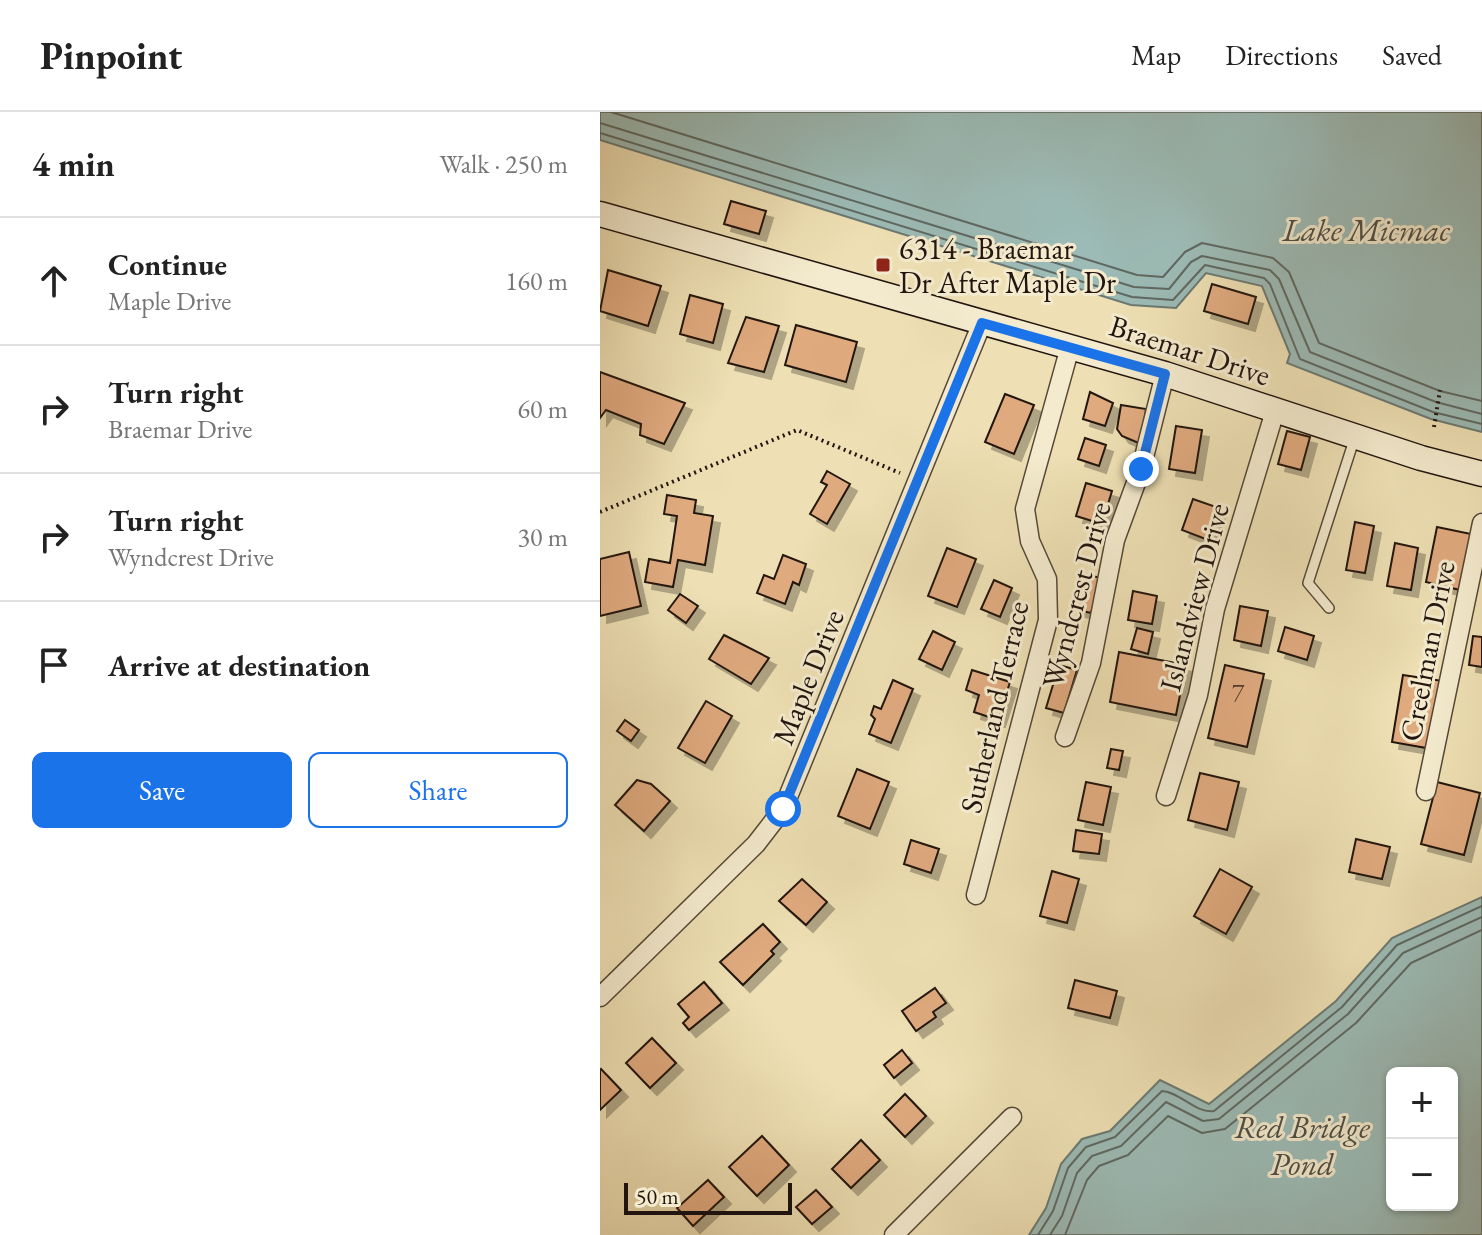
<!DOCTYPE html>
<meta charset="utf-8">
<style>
:root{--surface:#fff;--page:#f2f2f2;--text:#222;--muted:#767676;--line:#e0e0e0;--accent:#1a73e8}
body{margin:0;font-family:"EB Garamond",serif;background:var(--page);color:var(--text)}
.controls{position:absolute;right:24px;bottom:24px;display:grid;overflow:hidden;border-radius:12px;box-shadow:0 2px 6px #0004}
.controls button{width:72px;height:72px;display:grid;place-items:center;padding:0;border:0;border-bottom:2px solid var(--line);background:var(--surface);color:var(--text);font:40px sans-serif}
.scale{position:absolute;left:24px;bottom:20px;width:168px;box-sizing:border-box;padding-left:8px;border:4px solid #22150f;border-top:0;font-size:22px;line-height:28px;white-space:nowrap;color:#22150f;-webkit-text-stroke:6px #f4ebce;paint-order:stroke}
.stop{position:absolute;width:24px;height:24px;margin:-18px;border:6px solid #1a73e8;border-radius:50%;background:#fff}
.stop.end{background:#1a73e8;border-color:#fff;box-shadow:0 2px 8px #0008}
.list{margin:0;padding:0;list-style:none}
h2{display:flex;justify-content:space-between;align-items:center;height:104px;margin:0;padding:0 32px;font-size:34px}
h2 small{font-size:26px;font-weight:400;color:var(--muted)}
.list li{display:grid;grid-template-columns:52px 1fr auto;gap:24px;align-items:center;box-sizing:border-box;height:128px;padding:0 32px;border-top:2px solid var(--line)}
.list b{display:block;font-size:30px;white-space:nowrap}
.list p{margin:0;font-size:26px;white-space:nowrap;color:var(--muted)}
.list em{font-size:26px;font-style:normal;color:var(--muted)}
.actions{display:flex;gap:16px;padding:24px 32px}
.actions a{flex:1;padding:18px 0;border:2px solid var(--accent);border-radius:12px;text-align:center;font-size:28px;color:var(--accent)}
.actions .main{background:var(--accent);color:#fff}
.icon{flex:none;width:44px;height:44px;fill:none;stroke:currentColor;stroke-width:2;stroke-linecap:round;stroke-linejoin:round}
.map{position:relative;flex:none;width:882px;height:1123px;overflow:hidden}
header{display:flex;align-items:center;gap:48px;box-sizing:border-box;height:112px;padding:0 40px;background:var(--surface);border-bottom:2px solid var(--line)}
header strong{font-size:38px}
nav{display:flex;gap:44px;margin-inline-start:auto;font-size:28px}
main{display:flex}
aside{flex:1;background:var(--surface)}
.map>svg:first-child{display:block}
.water{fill:#9cbbb6;stroke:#6b7973;stroke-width:2;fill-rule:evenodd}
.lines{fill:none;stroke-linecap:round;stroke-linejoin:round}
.shore{stroke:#5f6862;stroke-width:2}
.building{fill:#e0aa7f;stroke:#22150f;stroke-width:2;filter:url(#shadow)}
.service-casing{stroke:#554838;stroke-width:12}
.minor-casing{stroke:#554838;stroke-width:21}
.secondary-casing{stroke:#22150f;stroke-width:27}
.path{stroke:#22150f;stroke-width:4;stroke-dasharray:2 4;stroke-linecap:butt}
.service{stroke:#f4ebce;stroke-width:9}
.minor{stroke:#f4ebce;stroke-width:18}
.secondary{stroke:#f4ebce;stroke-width:24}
.route{stroke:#1a73e8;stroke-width:10}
.poi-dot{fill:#8f2418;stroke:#f4ebce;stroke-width:3}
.labels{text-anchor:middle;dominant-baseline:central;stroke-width:6;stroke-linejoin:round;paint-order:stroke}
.number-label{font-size:26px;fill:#523a2b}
.poi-label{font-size:30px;fill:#22150f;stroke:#f4ebce;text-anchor:start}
.street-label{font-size:30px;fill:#22150f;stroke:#f4ebce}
.water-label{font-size:32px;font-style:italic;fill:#4d4f49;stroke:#f4ebce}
</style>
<header>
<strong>Pinpoint</strong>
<nav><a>Map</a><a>Directions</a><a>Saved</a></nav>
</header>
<main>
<aside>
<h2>4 min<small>Walk · 250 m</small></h2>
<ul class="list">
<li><svg class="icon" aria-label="ahead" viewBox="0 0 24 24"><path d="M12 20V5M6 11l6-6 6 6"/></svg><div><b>Continue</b><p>Maple Drive</p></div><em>160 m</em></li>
<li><svg class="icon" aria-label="right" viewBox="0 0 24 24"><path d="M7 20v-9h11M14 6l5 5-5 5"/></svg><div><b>Turn right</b><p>Braemar Drive</p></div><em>60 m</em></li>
<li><svg class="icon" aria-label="right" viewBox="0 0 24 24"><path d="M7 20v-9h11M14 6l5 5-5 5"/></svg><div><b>Turn right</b><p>Wyndcrest Drive</p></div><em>30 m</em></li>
<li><svg class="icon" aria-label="arrive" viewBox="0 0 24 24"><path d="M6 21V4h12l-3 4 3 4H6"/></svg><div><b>Arrive at destination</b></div></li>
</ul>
<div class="actions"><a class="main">Save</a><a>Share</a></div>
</aside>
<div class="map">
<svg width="882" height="1123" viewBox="0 0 882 1123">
<defs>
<filter id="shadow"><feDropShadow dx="7" dy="7" stdDeviation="0" flood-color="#0004"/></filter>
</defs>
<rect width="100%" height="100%" fill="#eee0b4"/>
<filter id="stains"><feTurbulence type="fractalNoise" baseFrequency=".0025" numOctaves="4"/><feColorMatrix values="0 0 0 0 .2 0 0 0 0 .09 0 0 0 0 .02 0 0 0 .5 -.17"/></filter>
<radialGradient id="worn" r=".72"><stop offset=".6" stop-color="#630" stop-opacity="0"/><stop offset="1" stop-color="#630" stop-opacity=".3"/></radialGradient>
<g class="water">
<path d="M0,0H882V320L831,307L687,251L690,242L662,174L606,161L576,196L531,193L0,28Z"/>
<path d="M882,785V1123H429L446,1096L461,1052L482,1027L510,1019L560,968L609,992L736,889L792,826ZM852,961V1093H792V961Z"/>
</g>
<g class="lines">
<g class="shore">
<path d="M11,0L537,163L563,165L585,140L602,131L673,146L689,160L719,231L840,279L882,289"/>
<path d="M0,11L534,175L569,177L591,150L602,144L670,158L679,167L710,240L836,290L882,302"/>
<path d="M0,21L532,185L573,188L605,153L664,166L670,172L700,247L833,300L882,312"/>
<path d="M438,1123L453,1099L468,1056L486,1035L515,1025L562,979C580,980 596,1002 614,999L742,895L797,833L882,794"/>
<path d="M450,1123L462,1104L477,1061L492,1044L521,1034L566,990L603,1009L619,1007L748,902L803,841L882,805"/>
<path d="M465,1123L487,1068L499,1054L528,1043L568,1004L602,1021L625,1017L756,911L811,851L882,818"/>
</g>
</g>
<g class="building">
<path d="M131,89L166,99L159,122L124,112Z"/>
<path d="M8,158L61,174L48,214L0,199Z"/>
<path d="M612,172L656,185L648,212L604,199Z"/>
<path d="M90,183L123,192L113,231L80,222Z"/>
<path d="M146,205L179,214L164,260L128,251Z"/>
<path d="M196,213L257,230L246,270L185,253Z"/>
<path d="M0,260L85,291L64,332L40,323L41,312L6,298L0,306Z"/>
<path d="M490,280L513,291L505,314L483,307Z"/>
<path d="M405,282L434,293L414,342L385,330Z"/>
<path d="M521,293L546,297L541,332L522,324L517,317Z"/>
<path d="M576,314L602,318L595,361L569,357Z"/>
<path d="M687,319L710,325L701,358L678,352Z"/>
<path d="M485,326L506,333L499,354L478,347Z"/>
<path d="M227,359L250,372L227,412L210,402L227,373L221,370Z"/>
<path d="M486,371L512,379L502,412L476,404Z"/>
<path d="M67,383L96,388L94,401L113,404L105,453L78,448L73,475L45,470L49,447L70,451L77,404L64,402Z"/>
<path d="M593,387L619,396L608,428L582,418Z"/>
<path d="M755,410L774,414L765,461L746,458Z"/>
<path d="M837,415L871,422L860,478L826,470Z"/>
<path d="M795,431L818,436L811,478L787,474Z"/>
<path d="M347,436L376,447L357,495L328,484Z"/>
<path d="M29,440L41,494L0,504V447Z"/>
<path d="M183,443L206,452L199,473L193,470L185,492L157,481L164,463L174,467Z"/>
<path d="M484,462L501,466L491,501L474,497Z"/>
<path d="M394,468L412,476L400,505L381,497Z"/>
<path d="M533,479L557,484L552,512L528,508Z"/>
<path d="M80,482L98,494L86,511L68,498Z"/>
<path d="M640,494L668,499L661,534L634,528Z"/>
<path d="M685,515L714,524L707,548L678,539Z"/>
<path d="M537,516L553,520L548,542L531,537Z"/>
<path d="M333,519L355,530L342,558L319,547Z"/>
<path d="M124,523L169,546L151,572L109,547Z"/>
<path d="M873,524L882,525V555L869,553Z"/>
<path d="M519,540L586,553L576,603L510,590Z"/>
<path d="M459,553L477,558L464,601L446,596Z"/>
<path d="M625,553L664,562L647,635L608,626Z"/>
<path d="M372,558L410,570L398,608L374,600L379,583L366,578Z"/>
<path d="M803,563L843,569L832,637L792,630Z"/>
<path d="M293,568L313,577L291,631L269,622L275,607L271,603L274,594L281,597Z"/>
<path d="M106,589L132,604L105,651L78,636Z"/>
<path d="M25,608L39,618L31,629L17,619Z"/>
<path d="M511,637L523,639L519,658L507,656Z"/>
<path d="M257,657L289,670L270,717L238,704Z"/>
<path d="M600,661L639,670L627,718L588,708Z"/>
<path d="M37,668L51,672L70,689L44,719L15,693Z"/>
<path d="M486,670L511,675L503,713L478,708Z"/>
<path d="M837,670L880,681L864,743L821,732Z"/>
<path d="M476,718L502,722L499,742L473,739Z"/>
<path d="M756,727L790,735L782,767L749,760Z"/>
<path d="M311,728L339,737L331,761L304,752Z"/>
<path d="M620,757L652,775L626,822L594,804Z"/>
<path d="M452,759L479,767L467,811L440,804Z"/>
<path d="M202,767L227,790L206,813L179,789Z"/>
<path d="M163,812L180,830L171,839L174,842L143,873L120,850Z"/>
<path d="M475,868L517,879L510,906L468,896Z"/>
<path d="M104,870L122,891L89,918L83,911L89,905L78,892Z"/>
<path d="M335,876L346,891L333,900L336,905L316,919L302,899Z"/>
<path d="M52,926L76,951L50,976L26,951Z"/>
<path d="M302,938L312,951L294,966L284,953Z"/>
<path d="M1,957L21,978L0,998V958Z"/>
<path d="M305,982L326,1004L305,1025L284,1003Z"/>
<path d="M162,1024L189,1053L157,1084L129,1055Z"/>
<path d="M261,1028L280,1048L251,1076L232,1057Z"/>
<path d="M108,1068L124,1085L93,1114L77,1096Z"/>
<path d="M216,1078L232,1095L212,1112L196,1095Z"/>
</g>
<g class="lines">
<g class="service-casing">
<path id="service" d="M729,496L708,471L755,325"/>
</g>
<g class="minor-casing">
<g id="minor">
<path d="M465,625L491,551L515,428L541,357L565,262"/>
<path d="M826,679L882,411"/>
<path d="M566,684L598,583L615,497L675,299"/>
<path d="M376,783L448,508L447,467L430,429L425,397L470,235"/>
<path d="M0,885L156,732L183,697L382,211"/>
<path d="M294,1123L412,1005"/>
</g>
</g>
<g class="secondary-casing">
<path id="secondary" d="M0,102L565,262L821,346L882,362"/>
</g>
<g class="path">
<path d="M834,315L840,278"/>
<path d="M0,400L197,318L300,361"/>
</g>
<use href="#service" class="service"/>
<use href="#minor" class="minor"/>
<use href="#secondary" class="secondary"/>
</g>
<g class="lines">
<path class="route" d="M183,697L382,211L565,262L541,357"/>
</g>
<rect class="poi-dot" x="275" y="145" width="16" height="16" rx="4"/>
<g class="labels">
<g class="number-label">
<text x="638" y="581">7</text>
</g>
<g class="poi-label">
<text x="299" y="136">6314 - Braemar<tspan x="299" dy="34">Dr After Maple Dr</tspan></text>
</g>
<g class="street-label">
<text transform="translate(590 238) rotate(18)">Braemar Drive</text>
<text transform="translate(476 483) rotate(-75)">Wyndcrest Drive</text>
<text transform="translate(594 485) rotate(-75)">Islandview Drive</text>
<text transform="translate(827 539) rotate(-79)">Creelman Drive</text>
<text transform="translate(208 565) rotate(-68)">Maple Drive</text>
<text transform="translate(394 595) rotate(-77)">Sutherland Terrace</text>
</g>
<g class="water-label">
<text x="766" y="118">Lake Micmac</text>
<text x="702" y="1015">Red Bridge<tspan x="702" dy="37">Pond</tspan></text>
</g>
</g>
<rect width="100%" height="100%" filter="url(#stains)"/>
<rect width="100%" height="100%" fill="url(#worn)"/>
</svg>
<div class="controls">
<button>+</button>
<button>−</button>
</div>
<div class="scale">50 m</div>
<div class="stop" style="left:183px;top:697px"></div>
<div class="stop end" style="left:541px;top:357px"></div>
</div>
</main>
